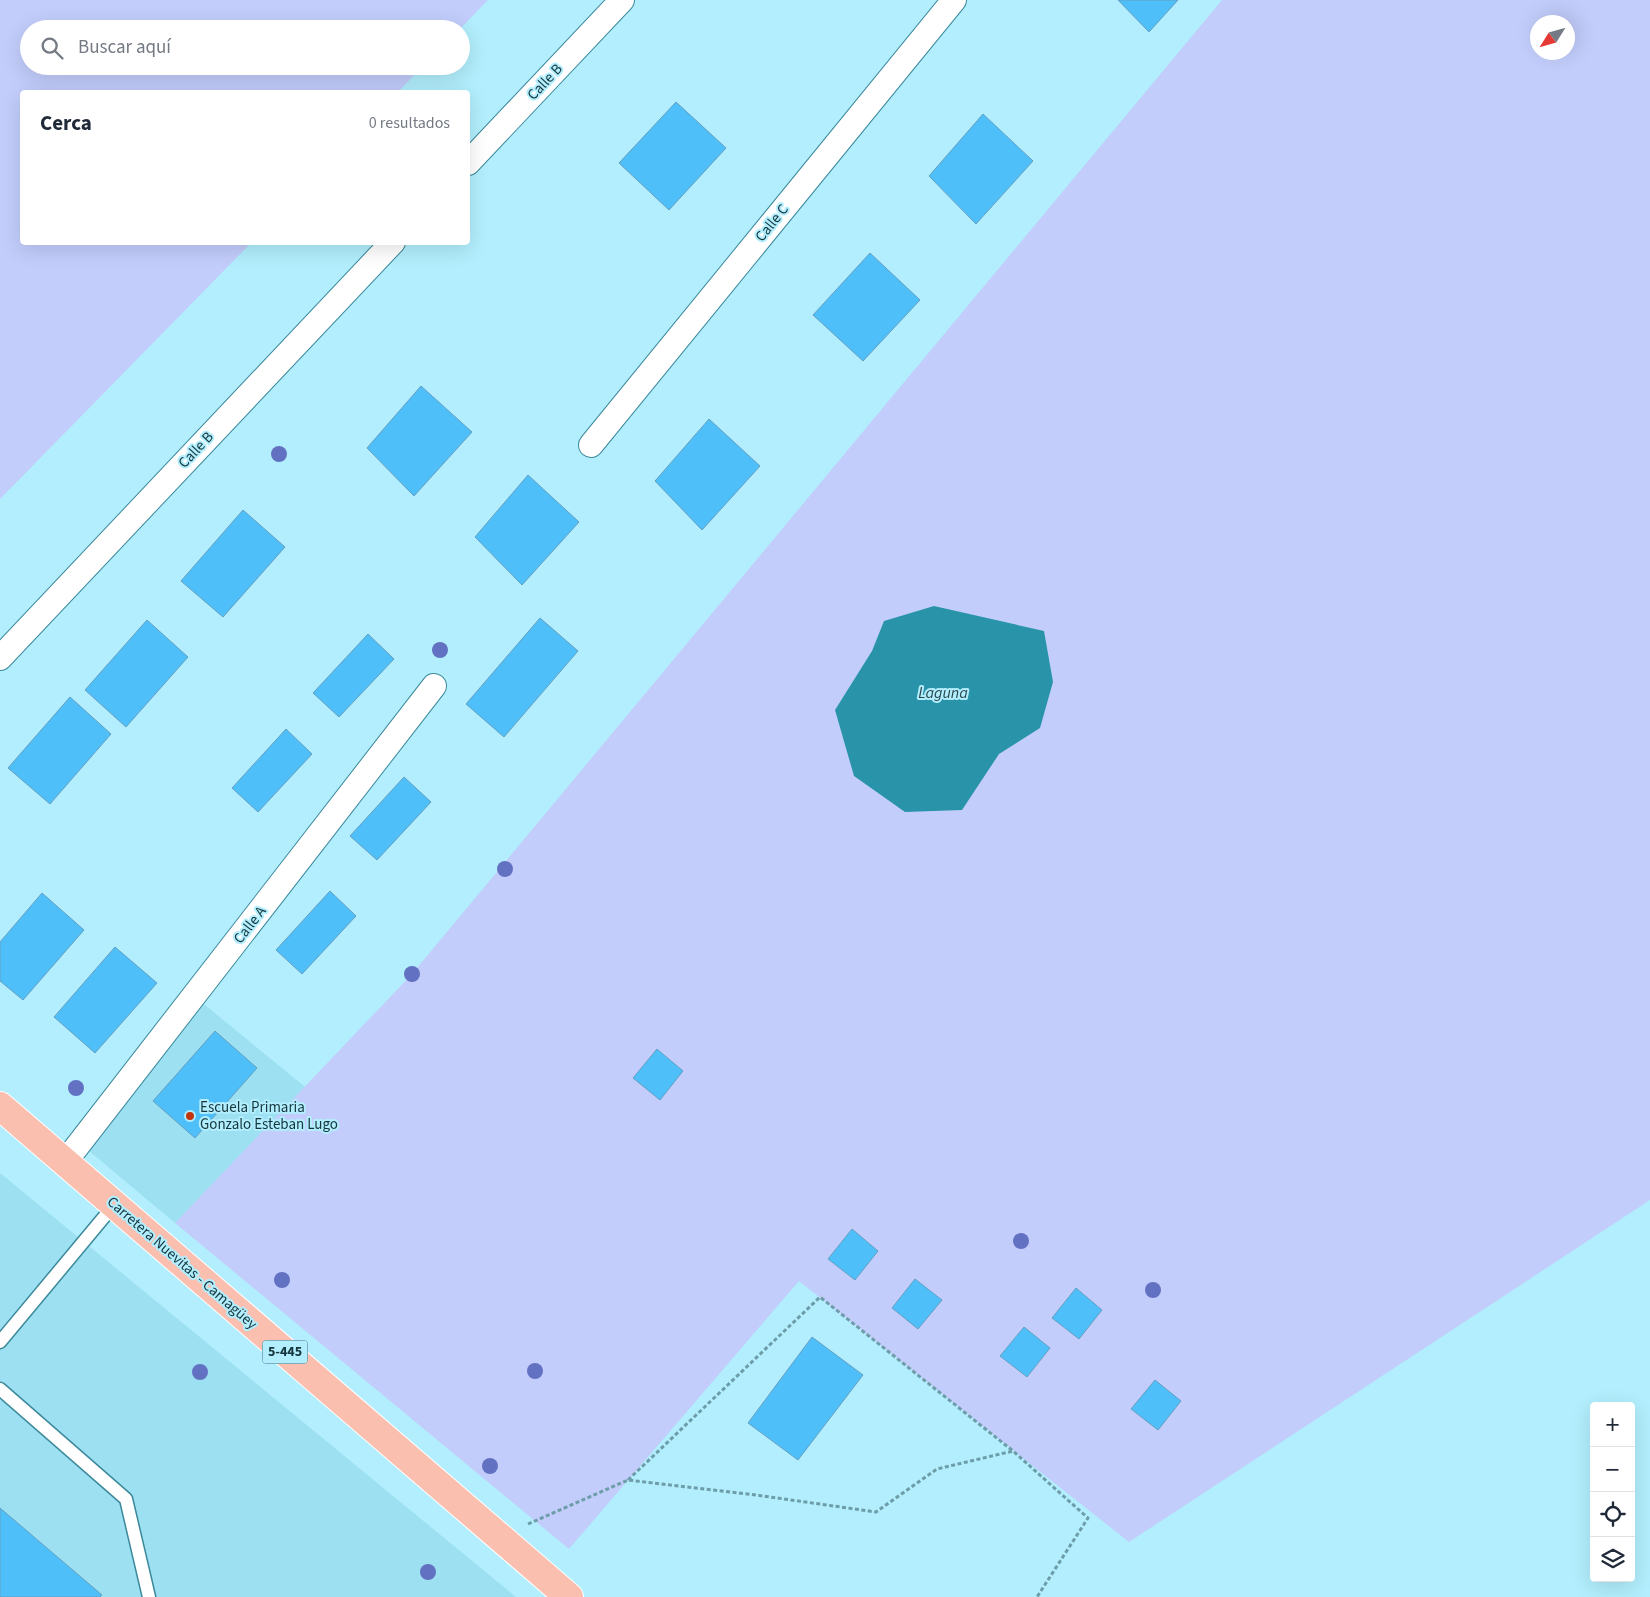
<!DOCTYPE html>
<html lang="es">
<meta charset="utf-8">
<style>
:root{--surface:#fff;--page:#f2f2f3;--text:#1f2937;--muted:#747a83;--line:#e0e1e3}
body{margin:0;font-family:"Source Sans 3",sans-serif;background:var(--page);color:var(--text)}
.controls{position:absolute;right:15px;bottom:15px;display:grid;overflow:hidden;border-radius:5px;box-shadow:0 5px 20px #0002}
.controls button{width:45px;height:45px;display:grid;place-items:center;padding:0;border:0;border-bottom:1px solid var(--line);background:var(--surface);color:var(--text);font:25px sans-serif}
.compass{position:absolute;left:1530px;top:15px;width:45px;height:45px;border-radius:50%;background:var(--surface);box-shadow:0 5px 20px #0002;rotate:233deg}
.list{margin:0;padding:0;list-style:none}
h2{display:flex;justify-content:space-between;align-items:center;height:65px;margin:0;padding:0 20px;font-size:21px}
h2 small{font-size:16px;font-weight:400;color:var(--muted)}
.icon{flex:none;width:28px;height:28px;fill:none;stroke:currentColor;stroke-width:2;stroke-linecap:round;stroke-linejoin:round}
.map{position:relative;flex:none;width:1650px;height:1597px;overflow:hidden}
.search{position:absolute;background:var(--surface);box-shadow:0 5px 20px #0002;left:20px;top:20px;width:450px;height:55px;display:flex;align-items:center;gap:12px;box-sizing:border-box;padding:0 18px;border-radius:28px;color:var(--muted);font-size:19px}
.panel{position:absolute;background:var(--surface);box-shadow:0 5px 20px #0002;left:20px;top:90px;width:450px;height:155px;border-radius:5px}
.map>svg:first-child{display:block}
.built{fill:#9ce0f1}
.green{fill:#c2cdfb;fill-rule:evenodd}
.water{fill:#2994a9}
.building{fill:#4fbff9;stroke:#64a0c2}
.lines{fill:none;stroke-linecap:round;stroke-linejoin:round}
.service-casing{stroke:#3b899b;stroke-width:15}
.minor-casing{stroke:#3b899b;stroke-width:26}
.trunk-casing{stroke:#fff;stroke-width:30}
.path{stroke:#6d9da9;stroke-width:3;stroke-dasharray:4 2.5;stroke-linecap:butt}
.service{stroke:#fff;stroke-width:12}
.minor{stroke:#fff;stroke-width:24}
.trunk{stroke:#fbbfb0;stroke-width:28}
.tree{fill:#6371c2}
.poi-dot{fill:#bf350f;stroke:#b2eefd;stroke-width:2}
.labels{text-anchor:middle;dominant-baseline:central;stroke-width:4;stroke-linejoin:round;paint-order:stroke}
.shield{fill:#b2eefd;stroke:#446d77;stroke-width:1}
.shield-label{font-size:14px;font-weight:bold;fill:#15363d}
.street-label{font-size:15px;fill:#15363d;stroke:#b2eefd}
.poi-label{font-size:15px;fill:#15363d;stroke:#b2eefd;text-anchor:start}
.water-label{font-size:16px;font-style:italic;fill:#2a4950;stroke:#b2eefd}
</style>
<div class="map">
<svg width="1650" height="1597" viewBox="0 0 1650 1597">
<rect width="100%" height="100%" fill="#b2eefd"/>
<g class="built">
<path d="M194,996L305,1087L175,1223L82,1145Z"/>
<path d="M0,1173L516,1597H0Z"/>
</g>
<g class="green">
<path d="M0,0H488L460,29H29V66H423L398,92H22V242L251,243L0,499Z"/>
<path d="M1222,0H1650V1200L1129,1542L799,1281L569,1549L175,1223L412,974ZM1538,22H1568V52H1538Z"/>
</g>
<path class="water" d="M934,606L1044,631L1053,682L1040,728L999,754L962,810L905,812L854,776L835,710L872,651L884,621Z"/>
<g class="building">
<path d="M1118,0H1178L1149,32Z"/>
<path d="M676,102L726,148L669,210L619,163Z"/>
<path d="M983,114L1033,161L976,224L929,176Z"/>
<path d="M870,253L920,300L863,361L813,315Z"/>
<path d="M421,386L472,432L414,496L367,448Z"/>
<path d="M709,419L760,466L702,530L655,481Z"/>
<path d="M528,475L579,522L522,585L475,537Z"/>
<path d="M243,510L285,547L223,617L181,581Z"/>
<path d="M540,618L578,651L504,737L466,704Z"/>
<path d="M147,620L188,657L126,727L85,690Z"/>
<path d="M368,634L394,659L339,717L313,693Z"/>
<path d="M70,697L111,734L50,804L8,768Z"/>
<path d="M286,729L312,754L258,812L232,788Z"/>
<path d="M404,777L431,802L377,860L350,836Z"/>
<path d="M330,891L356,916L302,974L276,950Z"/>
<path d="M42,893L84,930L23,1000L0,981V942Z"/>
<path d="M115,947L157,983L95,1053L54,1017Z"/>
<path d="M215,1031L257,1068L195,1138L153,1101Z"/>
<path d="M657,1049L683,1071L660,1100L633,1078Z"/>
<path d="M852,1229L878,1251L855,1280L828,1259Z"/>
<path d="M915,1279L942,1300L918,1329L892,1308Z"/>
<path d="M1076,1288L1102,1310L1079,1339L1052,1318Z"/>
<path d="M1024,1327L1050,1348L1027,1377L1000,1356Z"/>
<path d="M812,1337L863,1375L798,1460L748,1423Z"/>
<path d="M1155,1380L1181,1401L1158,1430L1131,1409Z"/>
<path d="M0,1508L102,1595L100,1597H0Z"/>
</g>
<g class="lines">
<g class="service-casing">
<g id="service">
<path d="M0,1342L114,1205"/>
<path d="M0,1389L126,1499L149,1597"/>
</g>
</g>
<g class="minor-casing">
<g id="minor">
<path d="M468,163L622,0"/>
<path d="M591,445L954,0"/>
<path d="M0,658L393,242"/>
<path d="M65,1162L434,686"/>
</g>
</g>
<g class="trunk-casing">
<path id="trunk" d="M0,1106L569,1597"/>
</g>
<g class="path">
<path d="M628,1480L820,1297L1013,1451"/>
<path d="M528,1524L628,1480L756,1495L876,1512L937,1469L1013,1451L1088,1518L1037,1597"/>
</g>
<use href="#service" class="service"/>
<use href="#minor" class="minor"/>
<use href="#trunk" class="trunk"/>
</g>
<g class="tree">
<circle cx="279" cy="454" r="8"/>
<circle cx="440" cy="650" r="8"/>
<circle cx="505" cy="869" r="8"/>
<circle cx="412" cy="974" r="8"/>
<circle cx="76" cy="1088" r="8"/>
<circle cx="1021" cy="1241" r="8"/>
<circle cx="282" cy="1280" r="8"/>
<circle cx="1153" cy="1290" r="8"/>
<circle cx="535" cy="1371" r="8"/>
<circle cx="200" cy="1372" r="8"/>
<circle cx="490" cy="1466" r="8"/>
<circle cx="428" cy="1572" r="8"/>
</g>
<circle class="poi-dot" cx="190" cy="1116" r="5"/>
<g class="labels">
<rect class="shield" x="262.5" y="1340.5" width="45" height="23" rx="4"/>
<g class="shield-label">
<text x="285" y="1352">5-445</text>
</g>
<g class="street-label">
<text transform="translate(545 82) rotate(-47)">Calle B</text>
<text transform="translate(772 223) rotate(-51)">Calle C</text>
<text transform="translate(196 450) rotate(-47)">Calle B</text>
<text transform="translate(250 925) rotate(-52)">Calle A</text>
<text transform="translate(182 1263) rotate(41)">Carretera Nuevitas - Camagüey</text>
</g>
<g class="poi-label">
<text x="200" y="1107">Escuela Primaria<tspan x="200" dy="17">Gonzalo Esteban Lugo</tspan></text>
</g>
<g class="water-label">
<text x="943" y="693">Laguna</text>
</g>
</g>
</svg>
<div class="controls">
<button>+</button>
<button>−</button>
<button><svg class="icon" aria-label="locate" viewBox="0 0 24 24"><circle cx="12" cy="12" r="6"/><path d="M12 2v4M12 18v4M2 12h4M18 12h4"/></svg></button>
<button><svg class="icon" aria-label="layers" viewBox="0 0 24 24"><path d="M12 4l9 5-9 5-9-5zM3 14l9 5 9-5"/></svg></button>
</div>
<svg class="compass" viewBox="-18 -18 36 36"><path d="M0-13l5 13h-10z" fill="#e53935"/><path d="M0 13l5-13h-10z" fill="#747a83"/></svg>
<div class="search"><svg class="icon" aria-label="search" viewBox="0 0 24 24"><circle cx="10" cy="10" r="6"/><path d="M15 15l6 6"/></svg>Buscar aquí</div>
<section class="panel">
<h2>Cerca<small>0 resultados</small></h2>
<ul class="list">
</ul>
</section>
</div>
